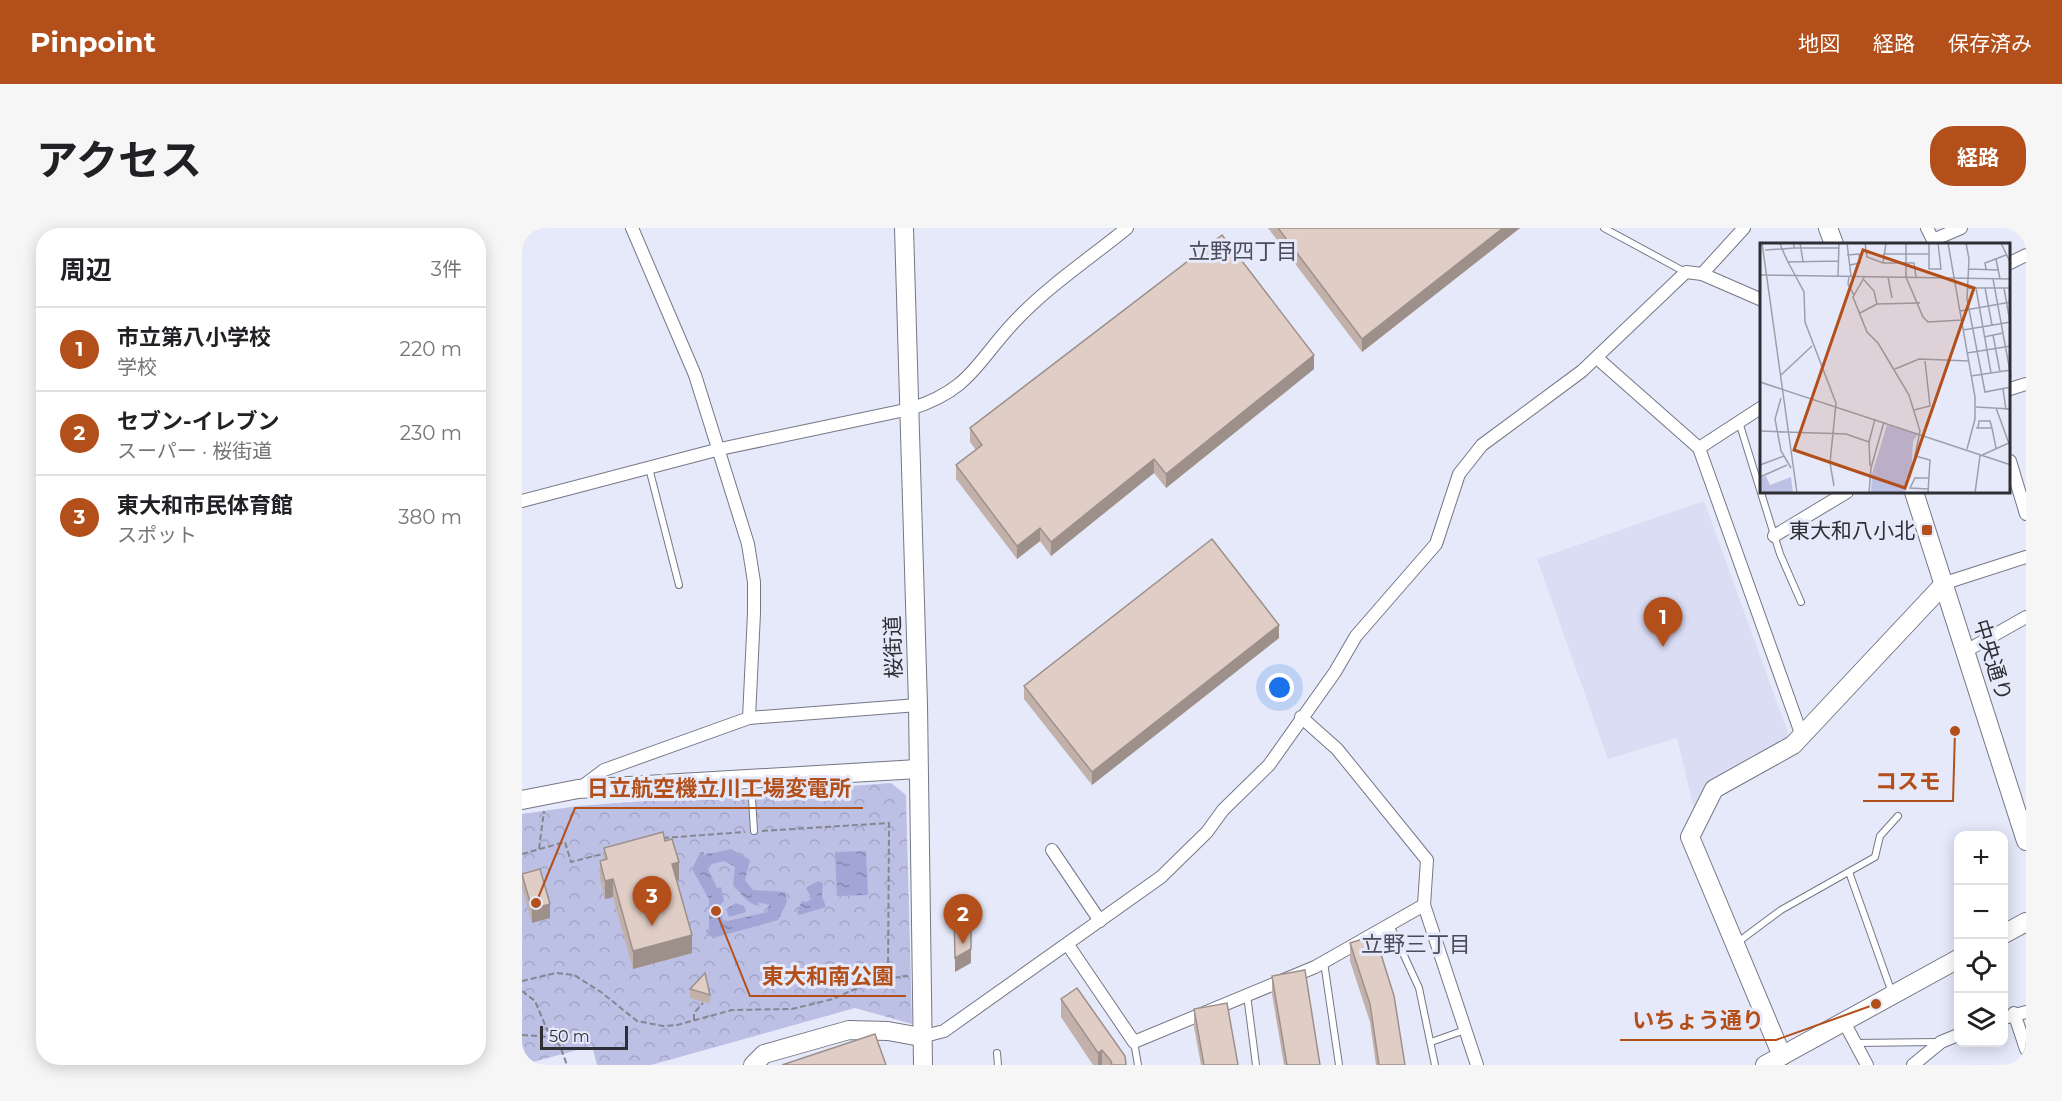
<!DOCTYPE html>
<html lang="ja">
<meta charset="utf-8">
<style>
:root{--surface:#fff;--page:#f6f6f6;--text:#202124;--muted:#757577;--line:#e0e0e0;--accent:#b24f1a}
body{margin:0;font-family:Montserrat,"Noto Sans JP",sans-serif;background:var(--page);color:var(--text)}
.controls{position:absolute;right:18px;bottom:18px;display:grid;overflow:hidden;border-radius:12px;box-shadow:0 3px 15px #0003}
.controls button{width:54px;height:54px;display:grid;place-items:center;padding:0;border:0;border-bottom:2px solid var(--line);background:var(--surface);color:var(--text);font:30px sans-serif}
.scale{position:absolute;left:18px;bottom:15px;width:88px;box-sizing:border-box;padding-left:6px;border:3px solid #2e2f35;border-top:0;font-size:16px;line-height:21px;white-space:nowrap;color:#2e2f35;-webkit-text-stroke:4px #e6e9f9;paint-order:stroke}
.you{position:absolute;left:758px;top:460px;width:21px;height:21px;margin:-15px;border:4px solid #fff;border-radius:50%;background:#1a73e8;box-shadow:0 0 0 9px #1a73e833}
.badge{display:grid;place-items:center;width:39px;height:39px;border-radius:50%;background:var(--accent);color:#fff;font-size:20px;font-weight:700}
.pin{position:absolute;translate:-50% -50px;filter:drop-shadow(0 2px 3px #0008)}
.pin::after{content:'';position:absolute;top:32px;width:21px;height:18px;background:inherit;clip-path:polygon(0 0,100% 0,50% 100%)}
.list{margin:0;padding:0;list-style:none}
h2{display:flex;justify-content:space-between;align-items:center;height:78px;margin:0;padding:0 24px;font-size:26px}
h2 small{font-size:20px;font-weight:400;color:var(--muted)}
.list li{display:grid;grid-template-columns:39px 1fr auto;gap:18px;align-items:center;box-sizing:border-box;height:84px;padding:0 24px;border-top:2px solid var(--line)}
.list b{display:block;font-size:22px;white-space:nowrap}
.list p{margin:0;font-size:20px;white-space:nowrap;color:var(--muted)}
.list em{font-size:20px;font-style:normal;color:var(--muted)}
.icon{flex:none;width:33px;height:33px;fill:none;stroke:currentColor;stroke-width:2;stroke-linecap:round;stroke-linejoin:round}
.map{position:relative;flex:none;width:1504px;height:837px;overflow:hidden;border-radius:24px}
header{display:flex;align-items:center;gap:36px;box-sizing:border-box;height:84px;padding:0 30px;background:var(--accent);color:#fff}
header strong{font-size:28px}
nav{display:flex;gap:33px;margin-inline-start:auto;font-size:21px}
.intro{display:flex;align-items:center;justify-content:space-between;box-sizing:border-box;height:144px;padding:0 36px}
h1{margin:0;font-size:42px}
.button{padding:15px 27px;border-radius:24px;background:var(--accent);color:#fff;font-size:21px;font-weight:700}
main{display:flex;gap:36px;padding:0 36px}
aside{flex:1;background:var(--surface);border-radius:24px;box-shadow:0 3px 15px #0003}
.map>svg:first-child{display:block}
.built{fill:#daddf4}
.forest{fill:url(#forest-crowns)}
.water{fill:url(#water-ripples);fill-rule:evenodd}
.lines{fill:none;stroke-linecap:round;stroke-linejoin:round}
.lane-casing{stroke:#757785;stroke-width:8}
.street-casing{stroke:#757785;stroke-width:14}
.secondary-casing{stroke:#757785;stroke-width:20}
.path{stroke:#848690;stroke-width:2;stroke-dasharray:6 3;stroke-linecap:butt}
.lane{stroke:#fff;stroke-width:6}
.street{stroke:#fff;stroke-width:12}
.secondary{stroke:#fff;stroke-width:18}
.wall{fill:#c1b1aa}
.shaded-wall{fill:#9d908b}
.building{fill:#e0cec6;stroke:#9d908b;stroke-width:1.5}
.poi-dot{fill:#b24f1a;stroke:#e6e9f9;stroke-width:2}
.labels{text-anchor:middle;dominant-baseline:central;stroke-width:6;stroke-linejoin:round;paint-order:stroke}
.poi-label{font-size:21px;fill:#2e2f35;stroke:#e6e9f9;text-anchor:end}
.street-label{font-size:21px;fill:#2e2f35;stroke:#e6e9f9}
.neighbourhood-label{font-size:22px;fill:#4b4c5a;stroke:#e6e9f9}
.inset-road{fill:none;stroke:#9c9fab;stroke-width:1.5}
.view{fill:#b24f1a;fill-opacity:0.15;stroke:#b24f1a;stroke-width:3}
.inset-edge{fill:none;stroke:#2e2f35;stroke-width:3}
.leader{fill:none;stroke:#b24f1a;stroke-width:2}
.callout-dot{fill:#b24f1a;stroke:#e6e9f9;stroke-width:2}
.callout-label{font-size:22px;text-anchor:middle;font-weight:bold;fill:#b24f1a;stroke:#e6e9f9;stroke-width:6;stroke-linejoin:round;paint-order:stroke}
</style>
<header>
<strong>Pinpoint</strong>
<nav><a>地図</a><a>経路</a><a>保存済み</a></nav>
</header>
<div class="intro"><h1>アクセス</h1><a class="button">経路</a></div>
<main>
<aside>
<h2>周辺<small>3件</small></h2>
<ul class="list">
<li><span class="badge">1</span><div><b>市立第八小学校</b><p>学校</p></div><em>220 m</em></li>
<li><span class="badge">2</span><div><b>セブン-イレブン</b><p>スーパー · 桜街道</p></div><em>230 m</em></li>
<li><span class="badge">3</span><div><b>東大和市民体育館</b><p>スポット</p></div><em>380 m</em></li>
</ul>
</aside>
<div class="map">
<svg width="1504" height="837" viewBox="0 0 1504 837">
<defs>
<pattern id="forest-crowns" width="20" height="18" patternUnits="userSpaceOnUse" patternTransform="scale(1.5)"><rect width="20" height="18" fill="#bcc0e5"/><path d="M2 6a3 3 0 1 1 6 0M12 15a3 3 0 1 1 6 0" fill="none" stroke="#a2a5c5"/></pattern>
<pattern id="water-ripples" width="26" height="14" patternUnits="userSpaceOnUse" patternTransform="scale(1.5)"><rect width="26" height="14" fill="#a1a6d7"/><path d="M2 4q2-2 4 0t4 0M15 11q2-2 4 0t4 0" fill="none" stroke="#8488af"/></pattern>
</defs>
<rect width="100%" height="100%" fill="#e6e9f9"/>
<path class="built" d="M1182,273L1267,508L1192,554L1173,585L1155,510L1086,531L1015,331Z"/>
<path class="forest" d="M369,555L384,567L390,796L333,780L129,837H75L70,818L0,837V586L56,578Z"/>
<g class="water">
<path d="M209,621L228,632L223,652L231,662L263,664L265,674L256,692L191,710L184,704V701L187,702V671L170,641L178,625L182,624V627ZM202,633L213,639L211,657C219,666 226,676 237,678L236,674L247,677L245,684L201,694L198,677L202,673L199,659L195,660L186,641L190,636Z"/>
<path d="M344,623L346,667L315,668L313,624Z"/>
<path d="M296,653L301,655L300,668L304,679L277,687L275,684L280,673L284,674L290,671L284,660Z"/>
<path d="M214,675L222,678L224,684L207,689L204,681Z"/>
</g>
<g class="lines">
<g class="lane-casing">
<g id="lane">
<path d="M1082,0L1163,44"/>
<path d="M1217,194L1258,326L1279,374"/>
<path d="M127,240L157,357"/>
<path d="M229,554L232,603"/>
<path d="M1327,644L1370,765"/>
<path d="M868,697L897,760L913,837"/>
<path d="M1216,714L1259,682L1353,629L1358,608L1376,588"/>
<path d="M802,734L817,837"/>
<path d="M725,767L734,837"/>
<path d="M612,814L616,837"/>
<path d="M909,814L943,802"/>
<path d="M1333,815L1415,814"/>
<path d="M475,825L476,837"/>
</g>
</g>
<g class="street-casing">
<g id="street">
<path d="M110,0L173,147L226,316L232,354V385L227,490"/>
<path d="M1405,0L1411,12L1439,0"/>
<path d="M1488,35L1504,27"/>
<path d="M1180,46L1222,0"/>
<path d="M1075,130L1177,220"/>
<path d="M1488,161L1504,156"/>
<path d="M1240,179L1177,220L1280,508"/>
<path d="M1488,233L1504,286"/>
<path d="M0,273L198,221L388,181C452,161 455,131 498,88C529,56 571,28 605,0"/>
<path d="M1252,308L1325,264"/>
<path d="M1423,355L1504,329"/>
<path d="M1444,423L1504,389"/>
<path d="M779,489L815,521L905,632L902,677L955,837"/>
<path d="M58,560L82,542L227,490L396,477"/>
<path d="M530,622L578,693"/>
<path d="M546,717L612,814L793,739L902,677"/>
<path d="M1492,785L1504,821"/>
<path d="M1482,790L1504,784"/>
<path d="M1322,794L1345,837"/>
<path d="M399,809L422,803L639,649L685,604L701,582L747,537L813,444L834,408L914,316L937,246L960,217L1060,143L1164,44L1180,46L1240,72"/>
<path d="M1391,837L1419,814L1436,807"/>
</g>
</g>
<g class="secondary-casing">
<g id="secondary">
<path d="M382,0L396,477L401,837"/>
<path d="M1306,0L1312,16"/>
<path d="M1392,264L1504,613"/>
<path d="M0,572L56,561L396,541"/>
<path d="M1482,706L1504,694"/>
<path d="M1260,828L1168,609L1192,561L1271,517L1423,355"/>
<path d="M231,837L242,826L327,802L366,803L399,809"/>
<path d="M1243,837L1436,731"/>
</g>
</g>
<g class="path">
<path d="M240,603L367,595L366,749"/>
<path d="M141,610L223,604"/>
<path d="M17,621L22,583"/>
<path d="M0,626L43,614L49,634L84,625"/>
<path d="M0,753L34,745L52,747L79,764L115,793L141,798L155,797L210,782L270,781L311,771L353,752L386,748"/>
<path d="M0,763L13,773L27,806L38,818L45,837"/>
<path d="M172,792V785L181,775"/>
<path d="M0,807L29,809"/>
</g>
<use href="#lane" class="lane"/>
<use href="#street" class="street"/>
<use href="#secondary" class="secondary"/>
</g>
<g class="wall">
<path d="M746,0H998L840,124Z"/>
<path d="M792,141L644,260L632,245L529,328L518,313L495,331L434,251V237L454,222L448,214V200Z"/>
<path d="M757,410L570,557L502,471V458Z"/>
<path d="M143,613L157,652L155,653L170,725L111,741L91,669L83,671L78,651V633L82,632V620Z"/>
<path d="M0,646L28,690L10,695L0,660Z"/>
<path d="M828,715L883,837H854L848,794L828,733Z"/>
<path d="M750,748L798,837H762L750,766Z"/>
<path d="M168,761L188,767V776L168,770Z"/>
<path d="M539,771L604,837H571L539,789Z"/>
<path d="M672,781L716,837H679L672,799Z"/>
</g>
<g class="shaded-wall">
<path d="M981,0H998L840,124V111Z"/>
<path d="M792,127V141L644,260V246Z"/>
<path d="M632,231V245L529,328V314Z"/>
<path d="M518,300V313L495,331V318Z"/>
<path d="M757,397V410L570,557V544Z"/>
<path d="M157,634V652L150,654V636Z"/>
<path d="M91,651V669L83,671V653Z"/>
<path d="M28,676V690L10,695V681Z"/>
<path d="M170,707V725L111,741V723Z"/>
<path d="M449,721V735L433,744V730Z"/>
<path d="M580,822V837H576V825Z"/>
</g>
<g class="building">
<path d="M756,0H981L840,111Z"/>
<path d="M700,7L792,127L644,246L632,231L529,314L518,300L495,318L434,237L460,217L448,200Z"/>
<path d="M690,311L757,397L570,544L502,458Z"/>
<path d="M141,604L143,613L150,611L157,634L150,636L170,707L111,723L91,651L83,653L78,633L85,631L82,620Z"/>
<path d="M18,641L28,676L10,681L0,646Z"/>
<path d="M432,683H449V721L433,730Z"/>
<path d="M853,707L872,768L883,837H857L848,776L828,715Z"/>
<path d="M783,742L798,837H765L750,748Z"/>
<path d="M183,745L188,767L168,761Z"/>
<path d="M555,760L603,828L604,837H590L589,833L580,822L576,825L539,771Z"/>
<path d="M705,775L716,837H682L672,781Z"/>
<path d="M353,806L364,837H260Z"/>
</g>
<rect class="poi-dot" x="1399" y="296" width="12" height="12" rx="3"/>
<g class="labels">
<g class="poi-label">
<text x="1393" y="302">東大和八小北</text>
</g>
<g class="street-label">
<text transform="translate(371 419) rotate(-92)">桜街道</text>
<text transform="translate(1471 432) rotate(73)">中央通り</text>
</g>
<g class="neighbourhood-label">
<text x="721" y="23">立野四丁目</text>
<text x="894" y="716">立野三丁目</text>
</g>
</g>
<g transform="translate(1238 15)">
<rect width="250" height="250" fill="#e6e9f9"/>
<path d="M127,182L158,191L153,198L151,235H146L145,250H111L112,231Z" fill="#bcc0e5"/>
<path d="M6,233L10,242L31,234L33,250H0V235Z" fill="#bcc0e5"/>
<path class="inset-road" d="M2,0L37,250M34,0V5L22,6L28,19L79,18M40,0L43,18M87,0L91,33M105,0L107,14L123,20H154L156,34M146,0V34L163,74L168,79L202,77M188,0L215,154V176L207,206M206,0L209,16L207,56L225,149L251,144M241,0L251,21M34,5H79M5,7L22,6L20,0M123,11H169V0M169,11V26H181L178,0M87,12L99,11L100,20L90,22M236,16L240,36M28,19L44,49L45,79L76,160L70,220L74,243M123,20L126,0M208,26L239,27M226,26L225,20L246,12M0,32L251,36M78,33L79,0M89,33L88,41L94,52M105,33L93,54L107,89L118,100L149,152L160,188L155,213L170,217L168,250M128,34L132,55M233,36L251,134M104,37L114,48L117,61L160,60M207,45H251M216,45L231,130M225,45L232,82M244,45L250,79M200,68L251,59M100,70L117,61M203,87L251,79M233,92L240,129M224,94L243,90M207,110L251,103M135,126L159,116L209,118M21,132L52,103M211,133L251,127M0,139L251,222M243,146L246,167M21,155L15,176L21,208L31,225M216,164L251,166M236,165L251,206M154,167L170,163L165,118M216,185H232L236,205M218,185L219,178H230L232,185M0,188L86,191L109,199M0,222L24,213M110,223L109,199L115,176M0,234L27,222M168,246L150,245L155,235H169M109,250L111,225L124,179M215,250L220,213L251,199"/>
<path class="view" d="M103,7L214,45L145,245L34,207Z"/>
<rect width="250" height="250" class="inset-edge"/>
</g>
<path class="leader" d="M1433 503L1431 573H1341M14 675L53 580H341M194 683L228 768H384M1354 776L1254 812H1098"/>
<g class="callout-dot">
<circle cx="1433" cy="503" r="6"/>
<circle cx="14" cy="675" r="6"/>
<circle cx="194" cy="683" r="6"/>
<circle cx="1354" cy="776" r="6"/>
</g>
<g class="callout-label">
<text x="1386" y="561">コスモ</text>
<text x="197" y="568">日立航空機立川工場変電所</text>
<text x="306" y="756">東大和南公園</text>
<text x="1176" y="800">いちょう通り</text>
</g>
</svg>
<div class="controls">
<button>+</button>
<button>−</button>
<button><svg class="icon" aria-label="locate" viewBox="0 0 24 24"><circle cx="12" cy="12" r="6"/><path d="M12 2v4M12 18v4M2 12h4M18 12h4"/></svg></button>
<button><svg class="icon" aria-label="layers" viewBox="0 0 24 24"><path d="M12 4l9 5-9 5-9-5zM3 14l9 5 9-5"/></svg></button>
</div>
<div class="scale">50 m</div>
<div class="you"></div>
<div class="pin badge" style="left:1141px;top:419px">1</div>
<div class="pin badge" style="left:441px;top:716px">2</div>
<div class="pin badge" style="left:130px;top:698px">3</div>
</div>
</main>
